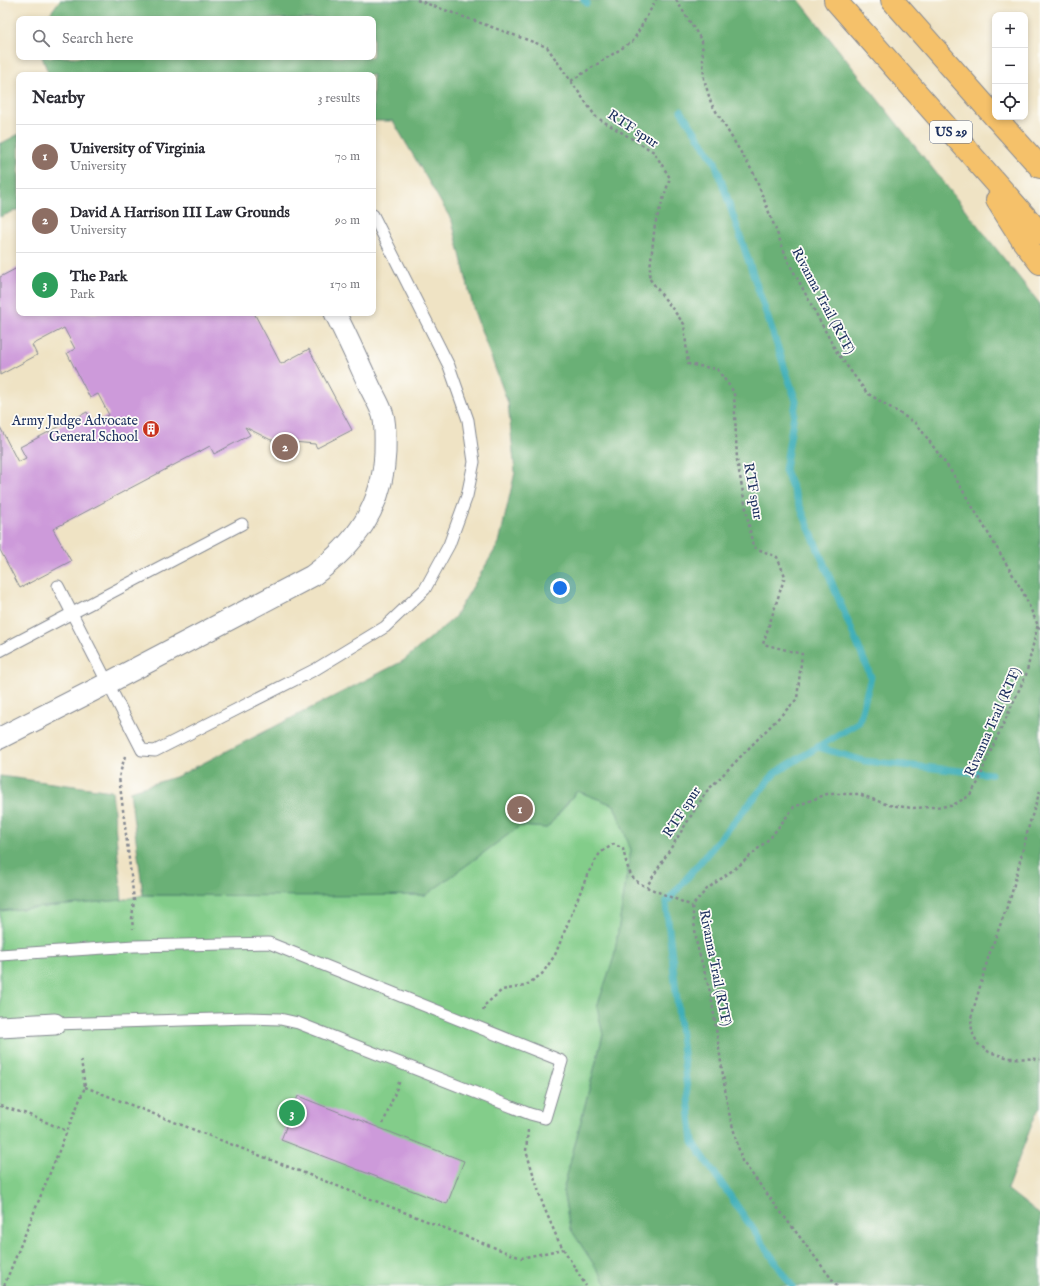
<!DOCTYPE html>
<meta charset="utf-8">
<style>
:root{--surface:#fff;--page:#f2f2f3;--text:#2b2b33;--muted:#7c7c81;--line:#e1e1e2;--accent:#111827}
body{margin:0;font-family:"IM FELL English",serif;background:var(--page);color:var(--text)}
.controls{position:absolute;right:12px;top:12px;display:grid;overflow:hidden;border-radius:8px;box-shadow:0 2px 6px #0003}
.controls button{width:36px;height:36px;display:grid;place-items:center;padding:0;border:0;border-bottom:1px solid var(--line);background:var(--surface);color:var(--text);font:20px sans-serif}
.you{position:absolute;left:560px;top:588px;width:14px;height:14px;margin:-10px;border:3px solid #fff;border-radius:50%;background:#1a73e8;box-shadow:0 0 0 6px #1a73e833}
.badge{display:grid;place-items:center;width:26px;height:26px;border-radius:50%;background:var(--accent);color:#fff;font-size:13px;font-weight:700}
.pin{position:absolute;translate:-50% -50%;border:2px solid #fff;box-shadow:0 1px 4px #0006}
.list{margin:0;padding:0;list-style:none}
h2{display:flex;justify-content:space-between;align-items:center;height:52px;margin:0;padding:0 16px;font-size:17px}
h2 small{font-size:13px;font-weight:400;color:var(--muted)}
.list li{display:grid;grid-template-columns:26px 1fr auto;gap:12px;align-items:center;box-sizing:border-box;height:64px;padding:0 16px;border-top:1px solid var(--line)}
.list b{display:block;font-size:15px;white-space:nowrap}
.list p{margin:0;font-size:13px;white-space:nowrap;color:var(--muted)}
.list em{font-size:13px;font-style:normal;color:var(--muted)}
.icon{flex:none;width:22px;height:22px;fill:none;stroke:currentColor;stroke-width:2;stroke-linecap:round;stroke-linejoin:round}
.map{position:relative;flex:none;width:1040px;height:1286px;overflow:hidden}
.search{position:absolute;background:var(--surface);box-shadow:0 2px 6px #0003;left:16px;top:16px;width:360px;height:44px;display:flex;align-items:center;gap:10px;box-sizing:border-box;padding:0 14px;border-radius:8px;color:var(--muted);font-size:15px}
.panel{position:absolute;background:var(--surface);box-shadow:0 2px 6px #0003;left:16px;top:72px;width:360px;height:244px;border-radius:8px}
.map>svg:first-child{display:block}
.green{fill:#83cd8a;stroke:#4f7e74}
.forest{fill:#6ab076;stroke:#42706a}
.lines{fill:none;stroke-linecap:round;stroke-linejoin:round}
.stream{stroke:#3fafb8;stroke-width:7}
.building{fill:#cd9ada}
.lane-casing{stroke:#858991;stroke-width:13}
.street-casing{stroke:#858991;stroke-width:23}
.highway-casing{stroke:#858991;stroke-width:24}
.path{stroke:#858991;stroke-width:2.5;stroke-dasharray:3 3;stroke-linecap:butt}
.lane{stroke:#fff;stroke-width:11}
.street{stroke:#fff;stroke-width:21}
.highway{stroke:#f5c16b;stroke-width:22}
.labels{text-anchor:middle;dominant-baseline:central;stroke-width:3.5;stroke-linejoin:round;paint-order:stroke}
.shield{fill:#fdfcf7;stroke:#5f6c8c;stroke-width:1}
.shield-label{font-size:13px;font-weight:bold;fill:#1b2f5e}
.street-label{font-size:14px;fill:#1b2f5e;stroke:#fdfcf7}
.poi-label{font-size:14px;fill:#1b2f5e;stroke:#fdfcf7;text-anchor:end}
</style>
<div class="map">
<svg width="1040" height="1286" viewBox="0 0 1040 1286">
<rect width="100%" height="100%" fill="#fdfcf7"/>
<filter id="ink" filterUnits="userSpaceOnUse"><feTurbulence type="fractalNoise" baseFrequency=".025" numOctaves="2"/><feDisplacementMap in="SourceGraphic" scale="8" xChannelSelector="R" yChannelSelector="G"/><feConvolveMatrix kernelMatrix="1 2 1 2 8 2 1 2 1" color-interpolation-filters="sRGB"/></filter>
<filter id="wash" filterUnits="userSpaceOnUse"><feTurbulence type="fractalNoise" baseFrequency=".012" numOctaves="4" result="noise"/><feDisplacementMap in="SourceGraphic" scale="16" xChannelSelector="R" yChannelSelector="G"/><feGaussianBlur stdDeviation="0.9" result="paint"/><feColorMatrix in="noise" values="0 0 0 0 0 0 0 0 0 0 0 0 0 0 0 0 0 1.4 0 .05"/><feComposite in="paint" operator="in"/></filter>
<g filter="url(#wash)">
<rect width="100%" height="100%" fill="#efe3c4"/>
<path class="green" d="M577,791L614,805L631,850L614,957L597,1007L603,1034L563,1191L570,1228L608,1286H0V911L122,900L143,895H426L520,826L547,828Z"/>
<g class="forest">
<path d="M60,0H799L1040,304V1107L1036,1114L1007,1189L1040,1215V1286H608L570,1228L563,1191L603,1035L597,1007L614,957L631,850L614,805L577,791L547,828L520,826L426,895L324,896L143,895L130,791L178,776L403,661L454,618L499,543L515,472L508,403L474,311L452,221L393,121H373V75H49L42,57H373V19H46Z"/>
<path d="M19,134V209L0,217V144Z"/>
<path d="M0,776L112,791L122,900L0,911Z"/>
</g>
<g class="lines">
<g class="stream">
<path d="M584,0L587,3"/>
<path d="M681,111L715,162L796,401L785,470L871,677L859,722L775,773L666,903L693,1142L792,1286"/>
<path d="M818,747L864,761L991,774"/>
</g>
</g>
<g id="blocks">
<g class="building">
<path d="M19,267V313H254L281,364L309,349L352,430L317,448L315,444L271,440L245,427L250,435L214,454L210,446L53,529L71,561L20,588L0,550V427L18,462L26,458L20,447L87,412L93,423L109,415L98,394L90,398L67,353L75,349L64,328L32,345L37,355L0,375V277Z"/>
<path d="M298,1096L464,1161L447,1204L281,1140Z"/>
</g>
</g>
</g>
<g filter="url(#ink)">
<use href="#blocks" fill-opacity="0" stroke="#858991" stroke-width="1"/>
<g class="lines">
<g class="lane-casing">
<g id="lane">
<path d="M58,586L142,750L155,751L316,669L385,627L425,589L449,545L467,496L474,462L468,420L449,366L373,215"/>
<path d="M0,651L242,524"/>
<path d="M0,955L134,946L269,943L562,1061L545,1118L530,1114L298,1023L280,1019L248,1018L55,1024"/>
</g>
</g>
<g class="street-casing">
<g id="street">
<path d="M0,738L108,683L312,576C356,544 383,507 385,452C385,440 386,426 383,415C380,405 373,394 369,385C358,361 347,336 335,313"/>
<path d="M0,1027L55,1024"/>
</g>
</g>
<g class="highway-casing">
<g id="highway">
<path d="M835,0L1040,233"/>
<path d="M892,0L995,117"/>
<path d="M995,117L1040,167"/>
<path d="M997,200L1023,241L1040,263"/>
</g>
</g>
<g class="path">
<path d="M417,0L547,47L596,117L654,152L670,178L655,224L649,278L684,324L688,364L717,369L734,392L737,460L753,547L777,557L785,576L763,644L802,654L797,699L706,792L647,886"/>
<path d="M676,0L702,41L704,79L711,103L754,174L788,261L836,351L867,393L917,424L953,474L1023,592L1040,630"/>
<path d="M571,81L633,41L656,0"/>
<path d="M125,756L119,777L134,900L132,919L133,929"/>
<path d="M1040,791L1030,822L1011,896L989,955L971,1018L972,1032L978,1044L989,1052L1009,1058L1040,1059"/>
<path d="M483,1011L486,1004L502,990L525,986L542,974L555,955L588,873L600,853L614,844L623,849C625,857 628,873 634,879C641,887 680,900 692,906"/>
<path d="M85,1087L521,1258L563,1249"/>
<path d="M0,1106L27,1114L67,1131"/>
<path d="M383,1124L400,1080"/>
<path d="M528,1130L526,1151L543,1205L558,1240L586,1286"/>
<path d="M4,1286L85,1087L81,1060"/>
<path d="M837,1286L742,1161L728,1109L711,995L697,945L692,906L707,889L741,864L771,837L794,807L827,794H859L888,805L913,808L951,806L969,796L979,781L985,763L1026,675L1038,624"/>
</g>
<use href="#lane" class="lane"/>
<use href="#street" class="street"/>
<use href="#highway" class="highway"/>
</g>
</g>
<defs>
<g id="building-disc" transform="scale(0.9)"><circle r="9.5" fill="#c8321e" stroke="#fdfcf7"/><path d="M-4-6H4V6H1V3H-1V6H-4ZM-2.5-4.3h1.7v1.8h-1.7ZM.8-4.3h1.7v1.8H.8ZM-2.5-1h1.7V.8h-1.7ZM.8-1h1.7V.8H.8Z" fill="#fff"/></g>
</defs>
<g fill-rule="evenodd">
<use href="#building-disc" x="151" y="429"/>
</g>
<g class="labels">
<rect class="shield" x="930" y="121" width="42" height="22" rx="3"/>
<g class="shield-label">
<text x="951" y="132">US 29</text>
</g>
<g class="street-label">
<text transform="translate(633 129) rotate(33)">RTF spur</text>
<text transform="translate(823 301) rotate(62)">Rivanna Trail (RTF)</text>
<text transform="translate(753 491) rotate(80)">RTF spur</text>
<text transform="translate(993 722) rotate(-66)">Rivanna Trail (RTF)</text>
<text transform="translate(682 812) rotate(-57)">RTF spur</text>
<text transform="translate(715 968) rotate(79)">Rivanna Trail (RTF)</text>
</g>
<g class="poi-label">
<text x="138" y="421">Army Judge Advocate<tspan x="138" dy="16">General School</tspan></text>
</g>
</g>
</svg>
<div class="controls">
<button>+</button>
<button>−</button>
<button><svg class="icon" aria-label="locate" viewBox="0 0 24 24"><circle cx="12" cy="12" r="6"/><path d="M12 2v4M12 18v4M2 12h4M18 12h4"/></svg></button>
</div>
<div class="you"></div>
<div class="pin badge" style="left:520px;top:809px;background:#8d6e63">1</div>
<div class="pin badge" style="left:285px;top:447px;background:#8d6e63">2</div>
<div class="pin badge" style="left:292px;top:1113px;background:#2e9e5b">3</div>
<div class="search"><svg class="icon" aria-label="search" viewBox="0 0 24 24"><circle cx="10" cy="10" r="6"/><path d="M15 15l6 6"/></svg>Search here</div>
<section class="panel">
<h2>Nearby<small>3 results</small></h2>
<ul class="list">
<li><span class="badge" style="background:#8d6e63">1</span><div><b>University of Virginia</b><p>University</p></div><em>70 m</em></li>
<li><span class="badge" style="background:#8d6e63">2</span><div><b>David A Harrison III Law Grounds</b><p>University</p></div><em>90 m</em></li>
<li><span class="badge" style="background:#2e9e5b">3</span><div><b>The Park</b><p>Park</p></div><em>170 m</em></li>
</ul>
</section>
</div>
